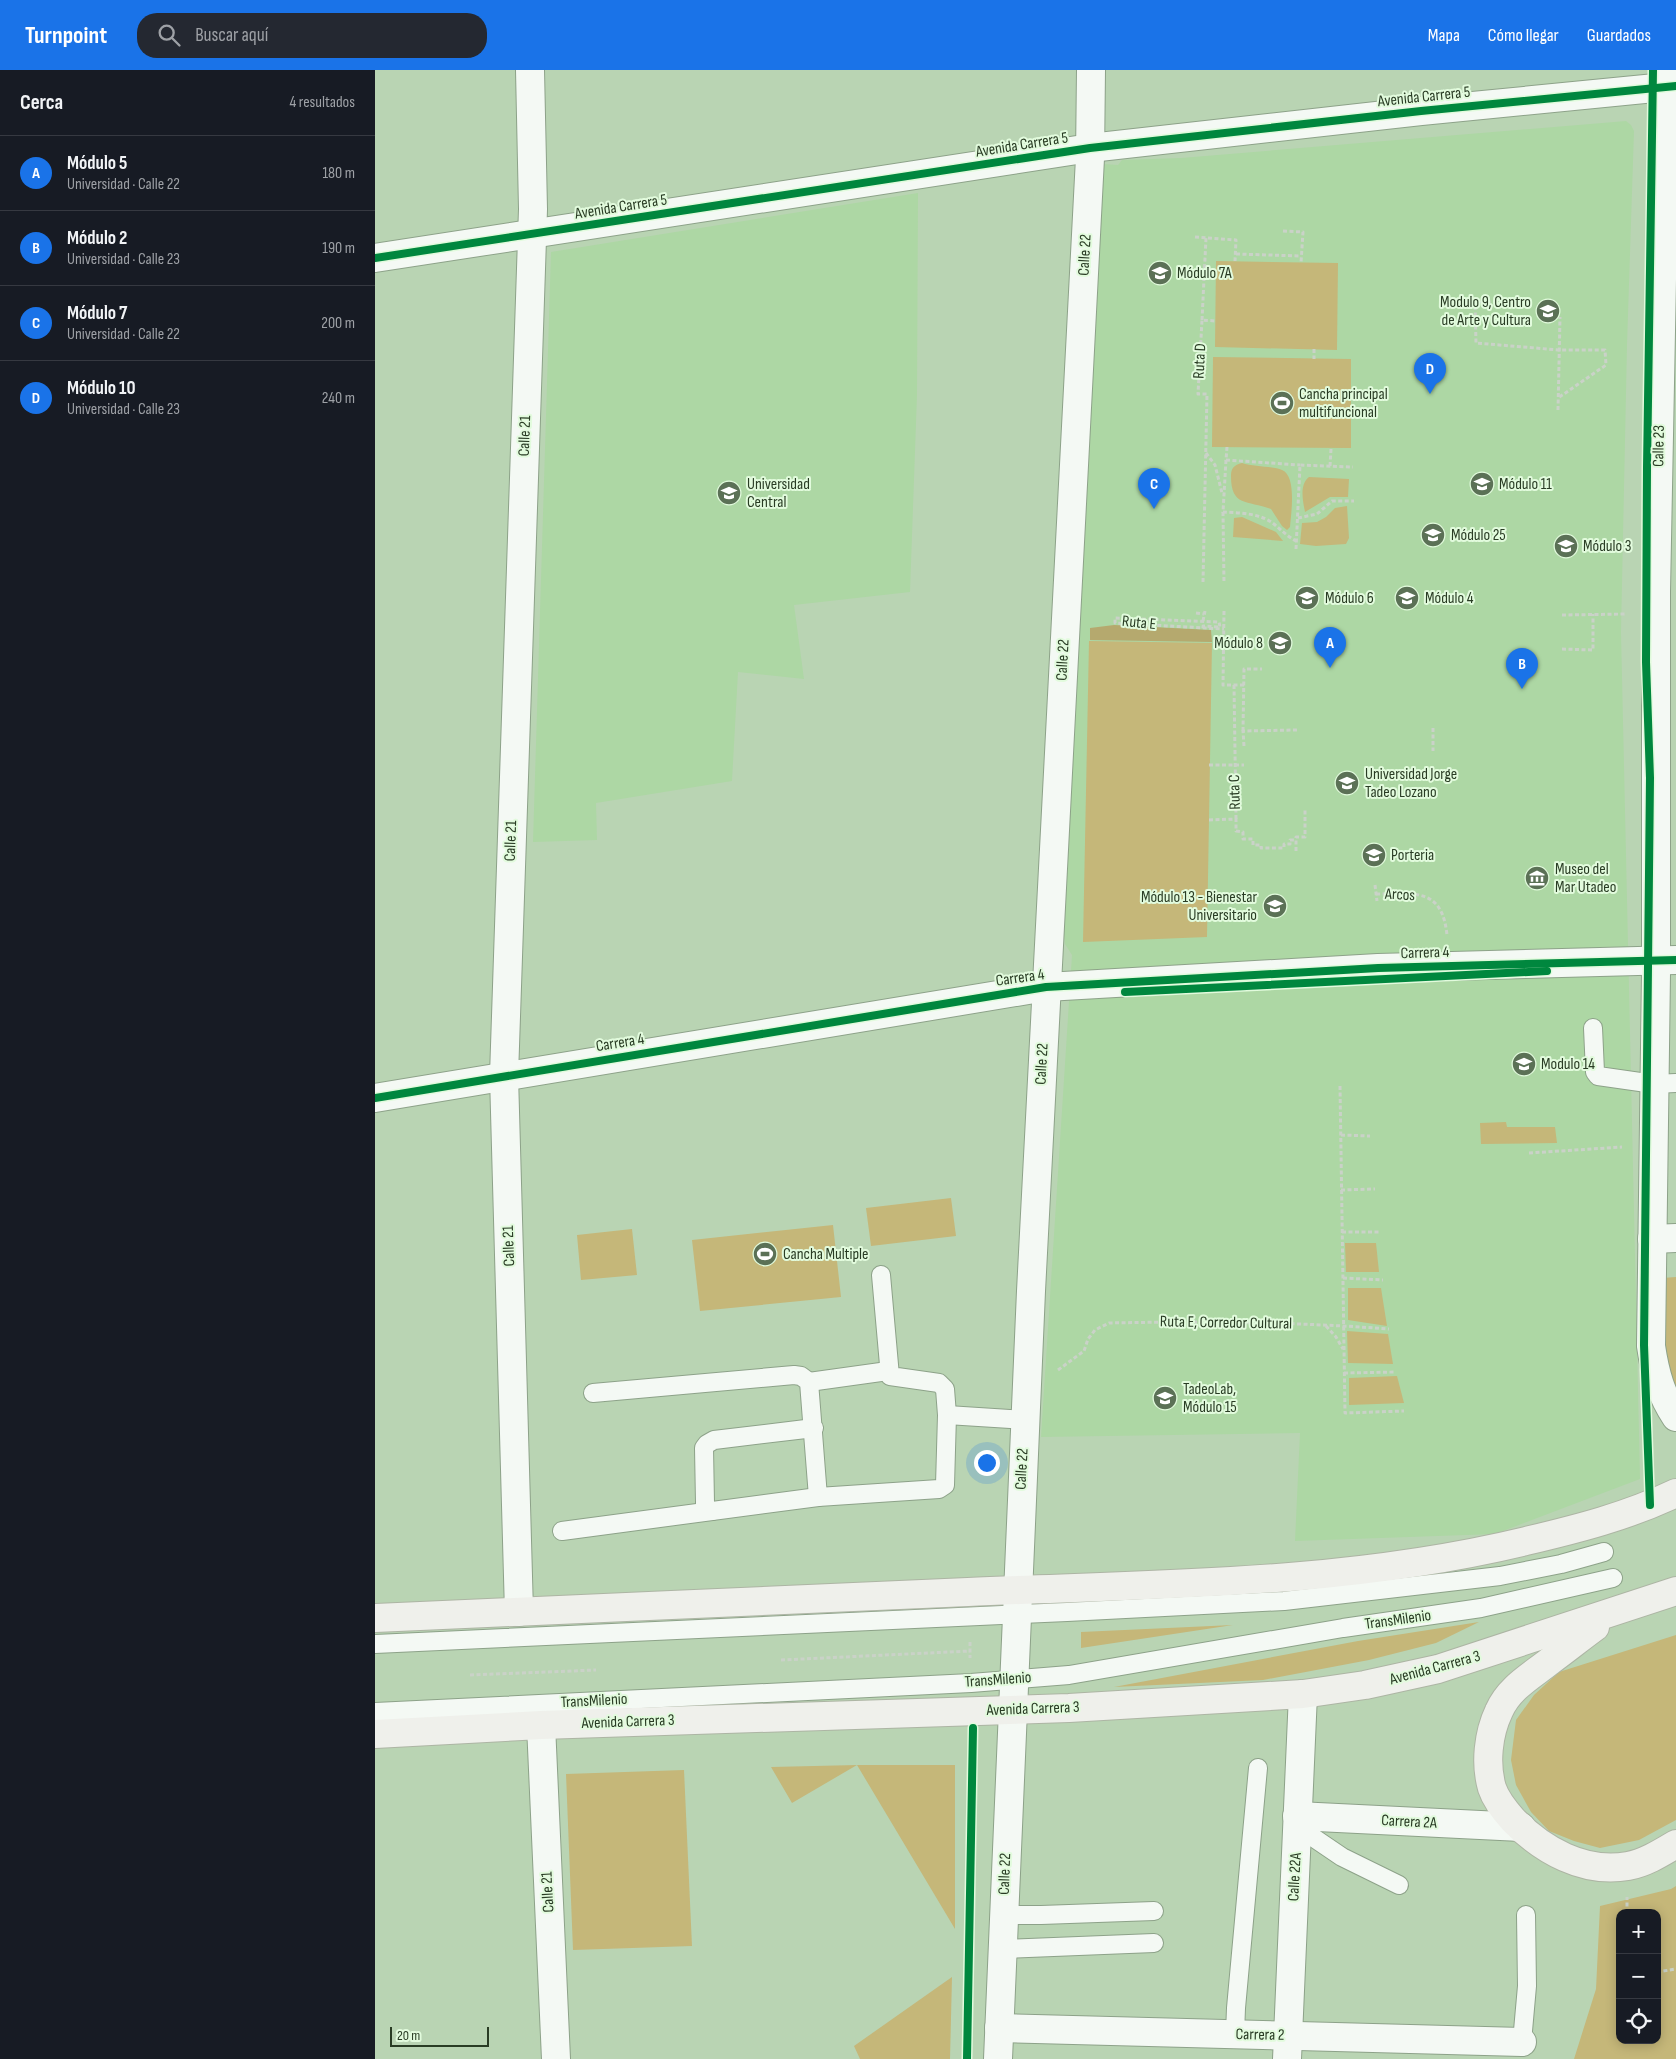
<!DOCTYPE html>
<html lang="es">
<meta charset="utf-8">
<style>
:root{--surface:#171b24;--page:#242831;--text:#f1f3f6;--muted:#9ea1a6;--line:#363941;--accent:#1a73e8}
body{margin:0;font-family:"Sofia Sans Condensed",sans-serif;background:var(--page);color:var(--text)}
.controls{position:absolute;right:15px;bottom:15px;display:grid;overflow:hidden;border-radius:10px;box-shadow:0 2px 12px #0003}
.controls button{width:45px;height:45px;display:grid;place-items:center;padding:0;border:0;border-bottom:1px solid var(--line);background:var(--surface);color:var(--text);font:25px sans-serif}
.scale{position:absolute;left:15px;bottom:12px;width:99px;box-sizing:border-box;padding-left:5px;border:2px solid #293c24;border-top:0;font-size:14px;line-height:18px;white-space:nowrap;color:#293c24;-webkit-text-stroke:4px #e2fbdd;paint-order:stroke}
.you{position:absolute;left:611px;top:1392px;width:18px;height:18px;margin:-12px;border:4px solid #fff;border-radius:50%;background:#1a73e8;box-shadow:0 0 0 8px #1a73e833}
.badge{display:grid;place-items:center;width:32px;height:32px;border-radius:50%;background:var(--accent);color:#fff;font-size:16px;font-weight:700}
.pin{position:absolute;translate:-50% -41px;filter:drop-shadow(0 1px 2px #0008)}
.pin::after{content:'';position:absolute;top:26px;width:18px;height:15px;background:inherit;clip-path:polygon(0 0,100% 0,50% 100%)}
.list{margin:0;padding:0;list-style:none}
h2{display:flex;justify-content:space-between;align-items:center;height:65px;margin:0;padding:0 20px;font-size:21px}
h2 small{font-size:16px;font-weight:400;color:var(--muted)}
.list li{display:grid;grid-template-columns:32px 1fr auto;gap:15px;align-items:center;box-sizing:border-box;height:75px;padding:0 20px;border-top:1px solid var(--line)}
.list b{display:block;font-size:19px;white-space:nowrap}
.list p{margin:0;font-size:16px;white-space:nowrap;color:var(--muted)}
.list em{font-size:16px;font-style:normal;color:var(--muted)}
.icon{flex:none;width:28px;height:28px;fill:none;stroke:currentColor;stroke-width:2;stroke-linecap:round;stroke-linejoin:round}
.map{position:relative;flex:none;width:1301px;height:1989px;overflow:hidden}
header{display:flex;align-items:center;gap:30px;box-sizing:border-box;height:70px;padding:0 25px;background:var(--accent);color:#fff}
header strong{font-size:24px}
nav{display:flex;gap:28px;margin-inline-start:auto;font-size:18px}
.search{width:350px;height:45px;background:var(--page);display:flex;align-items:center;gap:12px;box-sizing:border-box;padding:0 18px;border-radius:20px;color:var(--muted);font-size:19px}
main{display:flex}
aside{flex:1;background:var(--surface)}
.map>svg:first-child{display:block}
.built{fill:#add7a4}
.green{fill:#c5b779;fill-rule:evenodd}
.forest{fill:#b5a96e}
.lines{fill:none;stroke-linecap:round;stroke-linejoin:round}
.lane-casing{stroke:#8da289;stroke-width:20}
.street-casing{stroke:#8da289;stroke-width:30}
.secondary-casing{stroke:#8da289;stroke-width:30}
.primary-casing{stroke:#adb5a4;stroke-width:30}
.path{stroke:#cad2c8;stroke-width:3;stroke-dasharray:4 2.5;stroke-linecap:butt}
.lane{stroke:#f4f9f4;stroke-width:18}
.street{stroke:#f4f9f4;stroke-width:28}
.secondary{stroke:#f4f9f4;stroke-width:28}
.primary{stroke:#eff0eb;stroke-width:28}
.cycleway-casing{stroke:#e2fbdd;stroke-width:11}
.cycleway{stroke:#00873e;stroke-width:8}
.labels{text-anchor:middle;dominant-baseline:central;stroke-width:4;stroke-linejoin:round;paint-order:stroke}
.street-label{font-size:16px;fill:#293c24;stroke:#e2fbdd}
.poi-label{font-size:16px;fill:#293c24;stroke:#e2fbdd;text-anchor:start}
</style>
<header>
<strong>Turnpoint</strong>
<div class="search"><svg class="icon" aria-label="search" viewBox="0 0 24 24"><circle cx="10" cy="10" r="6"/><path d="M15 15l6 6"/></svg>Buscar aquí</div>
<nav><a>Mapa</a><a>Cómo llegar</a><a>Guardados</a></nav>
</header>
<main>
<aside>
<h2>Cerca<small>4 resultados</small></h2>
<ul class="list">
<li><span class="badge">A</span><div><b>Módulo 5</b><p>Universidad · Calle 22</p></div><em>180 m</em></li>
<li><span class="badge">B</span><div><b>Módulo 2</b><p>Universidad · Calle 23</p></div><em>190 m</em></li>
<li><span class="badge">C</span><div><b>Módulo 7</b><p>Universidad · Calle 22</p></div><em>200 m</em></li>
<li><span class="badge">D</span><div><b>Módulo 10</b><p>Universidad · Calle 23</p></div><em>240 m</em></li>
</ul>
</aside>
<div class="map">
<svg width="1301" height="1989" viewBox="0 0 1301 1989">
<rect width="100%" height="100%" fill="#b9d4b3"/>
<g class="built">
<path d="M1251,51L1256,55L1259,61L1252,275L1246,562L1265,1409L1120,1464L920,1471L925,1363L666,1367L697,885L690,874L689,865L704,488L728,94L743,95L747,90L806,88Z"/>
<path d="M543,123L542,325L535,522L419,535L429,609L363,602L357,711L221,733L222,770L158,772L176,182Z"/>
</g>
<g class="green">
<path d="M841,191L963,193L962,280L840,277Z"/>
<path d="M838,287L976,289V378L837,377Z"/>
<path d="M867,393C879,397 898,396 907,400C922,406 916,444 915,457L912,460L907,456L896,439C872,430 856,437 856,406C856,398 859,395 867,393Z"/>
<path d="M934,407L974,409L973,427H955L930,442C928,431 924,415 934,407Z"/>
<path d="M972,436L974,468L971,474L941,476L925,474L927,453L942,452L951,447L960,438Z"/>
<path d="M867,447L901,462L908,471L858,467L859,448Z"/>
<path d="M714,571L837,573L832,867L708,872Z"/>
<path d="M1131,1052L1132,1057H1180L1182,1073L1106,1074L1105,1053Z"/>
<path d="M576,1128L581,1166L496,1176L491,1138Z"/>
<path d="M458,1155L466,1227L325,1241L317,1170Z"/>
<path d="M257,1159L262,1205L206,1210L202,1165Z"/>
<path d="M970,1173H1001L1004,1202H971Z"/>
<path d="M1301,1207V1330L1286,1264L1287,1208Z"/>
<path d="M973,1218H1006L1012,1256L973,1250Z"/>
<path d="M972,1261L1013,1264L1018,1294L973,1293Z"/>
<path d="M1022,1306L1029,1333L974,1335V1308Z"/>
<path d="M1104,1552L1061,1573L994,1590L888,1610L739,1617L983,1571Z"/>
<path d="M858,1555L706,1578V1562Z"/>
<path d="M1301,1565V1750L1264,1770L1225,1778L1199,1771L1174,1761L1156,1742L1141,1715L1136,1690L1141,1650L1159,1625L1184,1602Z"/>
<path d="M482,1695L417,1733L396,1697L482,1695H580V1859Z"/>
<path d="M309,1700L317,1876L198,1880L191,1704Z"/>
<path d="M1301,1816V1989H1199L1221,1919L1225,1836L1296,1819ZM1245,1843H1282V1970H1245Z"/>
<path d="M577,1907L575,1989H485L479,1976Z"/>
</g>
<path class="forest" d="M739,555L836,560L837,572L715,570V558Z"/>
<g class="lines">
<g class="lane-casing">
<g id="lane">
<path d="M1218,958L1220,1002L1223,1006L1279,1014L1301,1013"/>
<path d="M434,1312L513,1301"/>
<path d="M218,1323L419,1305L426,1306L434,1312L443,1427L564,1419L570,1415L572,1345L570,1319L564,1313L515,1306L506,1205"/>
<path d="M572,1345L650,1350"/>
<path d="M337,1441L332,1439L330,1433L329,1378L332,1374L339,1370L439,1358"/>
<path d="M187,1461L443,1427"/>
<path d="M0,1574L692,1542L909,1531L1125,1506L1186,1494L1229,1482"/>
<path d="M0,1642L596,1613L694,1605L968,1558L1106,1538L1238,1508"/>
<path d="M922,1746L939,1768L967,1787L1024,1815"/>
<path d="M629,1845H666L779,1841"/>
<path d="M627,1879L779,1873"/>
<path d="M860,1964L861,1938L883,1698"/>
<path d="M1147,1972L1152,1916L1151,1845"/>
</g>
</g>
<g class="street-casing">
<g id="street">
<path d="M1291,0L1281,522V903L1276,1276C1280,1303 1286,1325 1301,1347"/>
<path d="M1277,1169L1301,1168"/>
<path d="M144,1542L129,1006L158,139L155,0"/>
<path d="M166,1655L181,1989"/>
<path d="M922,1746L1146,1757"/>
<path d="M624,1958L1147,1972"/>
<path d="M912,1989L928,1624"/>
</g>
</g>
<g class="secondary-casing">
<g id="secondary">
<path d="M0,188L715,78L1046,41L1301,16"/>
<path d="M0,1028L671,917L1003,898L1301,890"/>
<path d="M623,1989L656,1221L715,88L716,0"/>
</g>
</g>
<g class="primary-casing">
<g id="primary">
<path d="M0,1548C198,1540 395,1530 593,1522C779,1514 969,1515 1151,1471C1202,1459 1253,1446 1301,1423"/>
<path d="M1220,1557C1205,1568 1190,1580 1175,1591C1156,1606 1134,1618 1124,1641C1113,1664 1110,1694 1117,1718C1121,1730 1130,1741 1138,1750C1167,1780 1209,1804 1253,1796C1270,1793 1286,1783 1301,1774"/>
<path d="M0,1664L166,1655L694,1638L928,1624L990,1615L1063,1599L1301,1521"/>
</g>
</g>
<g class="path">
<path d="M908,161L928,162L926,193"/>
<path d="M820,167L861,170L860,191"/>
<path d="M861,184L926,186"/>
<path d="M1135,232H1100L1101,273L1184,280H1230L1231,295L1183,328"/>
<path d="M827,250L831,168"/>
<path d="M939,279V289"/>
<path d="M1183,340L1185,247"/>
<path d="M852,377L851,390L925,395"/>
<path d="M831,383L840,395L847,423"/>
<path d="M851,390L848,442C865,443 885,443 899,454C906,460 912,466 921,471"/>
<path d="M955,396L956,379"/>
<path d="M848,442L849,513"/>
<path d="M923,448L942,444L957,431H979"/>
<path d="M921,479L925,395L978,397"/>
<path d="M828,512L832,324H823L827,250L841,251"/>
<path d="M849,541L848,615H869"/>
<path d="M821,543L829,544"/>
<path d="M1187,545L1251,544"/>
<path d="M828,551L830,541"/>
<path d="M828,558V556L845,557L844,552L740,548V553L849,559"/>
<path d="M1187,579L1218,580V544"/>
<path d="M859,615L861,749"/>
<path d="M1058,658V681"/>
<path d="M868,661L869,599H887"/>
<path d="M869,676L868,661L922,660"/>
<path d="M834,695H869"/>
<path d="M834,750L861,749V761L868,762V769H878V775H886V778H909V774H915V770H921"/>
<path d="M921,781V767H930V739"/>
<path d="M1000,815L1002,831"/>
<path d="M1001,824C1040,824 1067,817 1072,865"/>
<path d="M965,1016L970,1343L1029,1341"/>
<path d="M966,1065L995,1066"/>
<path d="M1154,1083L1247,1077"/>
<path d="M966,1120L1000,1119"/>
<path d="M967,1162H1004"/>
<path d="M968,1208L1008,1210"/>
<path d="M951,1256L961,1267L968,1279"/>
<path d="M683,1300L709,1281L713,1269L720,1260L734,1253C827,1251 921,1252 1014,1259"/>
<path d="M969,1303L1021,1302"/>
<path d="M595,1572V1588"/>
<path d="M406,1590L595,1581"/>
<path d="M95,1605L221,1600"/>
<path d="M1252,1843V1827"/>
<path d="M1282,1902L1301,1899"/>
</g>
<use href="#lane" class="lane"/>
<use href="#street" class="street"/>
<use href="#secondary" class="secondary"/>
<use href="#primary" class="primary"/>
<g class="cycleway-casing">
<g id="cycleway">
<path d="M0,188L715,78L1046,41L1301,16"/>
<path d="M750,922L1172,901"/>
<path d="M0,1028L671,917L1003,898L1301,890"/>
<path d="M1275,1435L1269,1275L1275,708L1271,592L1272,397L1278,0"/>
<path d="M592,1989L598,1658"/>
</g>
</g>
<use href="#cycleway" class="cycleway"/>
</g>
<defs>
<g id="university-disc" transform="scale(1.25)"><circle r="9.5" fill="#5b7156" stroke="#e2fbdd"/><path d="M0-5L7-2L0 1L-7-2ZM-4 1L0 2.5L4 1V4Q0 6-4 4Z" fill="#fff"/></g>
<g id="stadium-disc" transform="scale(1.25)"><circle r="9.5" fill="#5b7156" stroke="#e2fbdd"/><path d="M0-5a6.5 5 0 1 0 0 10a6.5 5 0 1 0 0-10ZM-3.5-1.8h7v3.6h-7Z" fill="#fff"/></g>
<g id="museum-disc" transform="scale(1.25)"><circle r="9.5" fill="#5b7156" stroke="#e2fbdd"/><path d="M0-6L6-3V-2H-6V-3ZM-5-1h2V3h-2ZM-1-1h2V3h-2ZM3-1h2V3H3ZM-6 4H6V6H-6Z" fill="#fff"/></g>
</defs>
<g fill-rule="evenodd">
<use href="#university-disc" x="785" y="203"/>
<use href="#university-disc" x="1173" y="241"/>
<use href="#stadium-disc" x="907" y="333"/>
<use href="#university-disc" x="1107" y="414"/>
<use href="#university-disc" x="354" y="423"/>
<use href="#university-disc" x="1058" y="465"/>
<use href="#university-disc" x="1191" y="476"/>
<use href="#university-disc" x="932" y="528"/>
<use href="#university-disc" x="1032" y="528"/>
<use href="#university-disc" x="905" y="573"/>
<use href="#university-disc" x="972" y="713"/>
<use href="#university-disc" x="999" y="785"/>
<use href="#museum-disc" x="1162" y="808"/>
<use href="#university-disc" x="900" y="836"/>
<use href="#university-disc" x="1149" y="994"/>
<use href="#stadium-disc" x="390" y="1184"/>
<use href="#university-disc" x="790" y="1328"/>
</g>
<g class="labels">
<g class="street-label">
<text transform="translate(1049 27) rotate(-6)">Avenida Carrera 5</text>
<text transform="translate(647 75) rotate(-9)">Avenida Carrera 5</text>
<text transform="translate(246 137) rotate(-9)">Avenida Carrera 5</text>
<text transform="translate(710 185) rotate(-87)">Calle 22</text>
<text transform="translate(825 291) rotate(-87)">Ruta D</text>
<text transform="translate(150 366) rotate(-88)">Calle 21</text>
<text transform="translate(1284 376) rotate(-89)">Calle 23</text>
<text transform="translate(764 553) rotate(6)">Ruta E</text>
<text transform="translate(688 590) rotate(-87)">Calle 22</text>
<text transform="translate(860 722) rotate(-92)">Ruta C</text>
<text transform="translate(136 771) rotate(-88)">Calle 21</text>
<text transform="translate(1025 825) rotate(3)">Arcos</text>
<text transform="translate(1050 883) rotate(-2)">Carrera 4</text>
<text transform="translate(645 908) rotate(-8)">Carrera 4</text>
<text transform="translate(245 973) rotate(-9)">Carrera 4</text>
<text transform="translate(667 994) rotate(-87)">Calle 22</text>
<text transform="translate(134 1176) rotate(-92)">Calle 21</text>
<text transform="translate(851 1253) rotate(1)">Ruta E, Corredor Cultural</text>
<text transform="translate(647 1399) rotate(-87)">Calle 22</text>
<text transform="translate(1023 1550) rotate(-8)">TransMilenio</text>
<text transform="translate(1060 1598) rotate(-15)">Avenida Carrera 3</text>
<text transform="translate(623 1610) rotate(-4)">TransMilenio</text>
<text transform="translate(219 1631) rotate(-3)">TransMilenio</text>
<text transform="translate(658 1639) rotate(-2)">Avenida Carrera 3</text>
<text transform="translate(253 1652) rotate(-2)">Avenida Carrera 3</text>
<text transform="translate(1034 1752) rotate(3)">Carrera 2A</text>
<text transform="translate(630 1804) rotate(-88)">Calle 22</text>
<text transform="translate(920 1807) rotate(-87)">Calle 22A</text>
<text transform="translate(173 1822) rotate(-93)">Calle 21</text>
<text transform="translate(885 1965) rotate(1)">Carrera 2</text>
</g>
<g class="poi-label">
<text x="802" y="203">Módulo 7A</text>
<text x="1156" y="232" text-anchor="end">Modulo 9, Centro<tspan x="1156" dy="18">de Arte y Cultura</tspan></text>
<text x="924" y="324">Cancha principal<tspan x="924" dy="18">multifuncional</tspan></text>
<text x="372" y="414">Universidad<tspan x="372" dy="18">Central</tspan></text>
<text x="1124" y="414">Módulo 11</text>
<text x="1076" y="465">Módulo 25</text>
<text x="1208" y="476">Módulo 3</text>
<text x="950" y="528">Módulo 6</text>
<text x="1050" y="528">Módulo 4</text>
<text x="888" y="573" text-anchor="end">Módulo 8</text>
<text x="990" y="704">Universidad Jorge<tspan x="990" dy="18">Tadeo Lozano</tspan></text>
<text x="1016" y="785">Porteria</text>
<text x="1180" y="799">Museo del<tspan x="1180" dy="18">Mar Utadeo</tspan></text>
<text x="882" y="827" text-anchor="end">Módulo 13 - Bienestar<tspan x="882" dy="18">Universitario</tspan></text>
<text x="1166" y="994">Modulo 14</text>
<text x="408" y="1184">Cancha Multiple</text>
<text x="808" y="1319">TadeoLab,<tspan x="808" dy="18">Módulo 15</tspan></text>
</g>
</g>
</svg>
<div class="controls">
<button>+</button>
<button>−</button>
<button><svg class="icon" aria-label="locate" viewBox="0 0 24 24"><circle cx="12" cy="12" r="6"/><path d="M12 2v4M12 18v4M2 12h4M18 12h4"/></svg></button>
</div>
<div class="scale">20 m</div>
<div class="you"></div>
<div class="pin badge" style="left:955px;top:598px">A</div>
<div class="pin badge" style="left:1147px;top:619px">B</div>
<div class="pin badge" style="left:779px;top:439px">C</div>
<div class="pin badge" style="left:1055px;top:324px">D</div>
</div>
</main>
